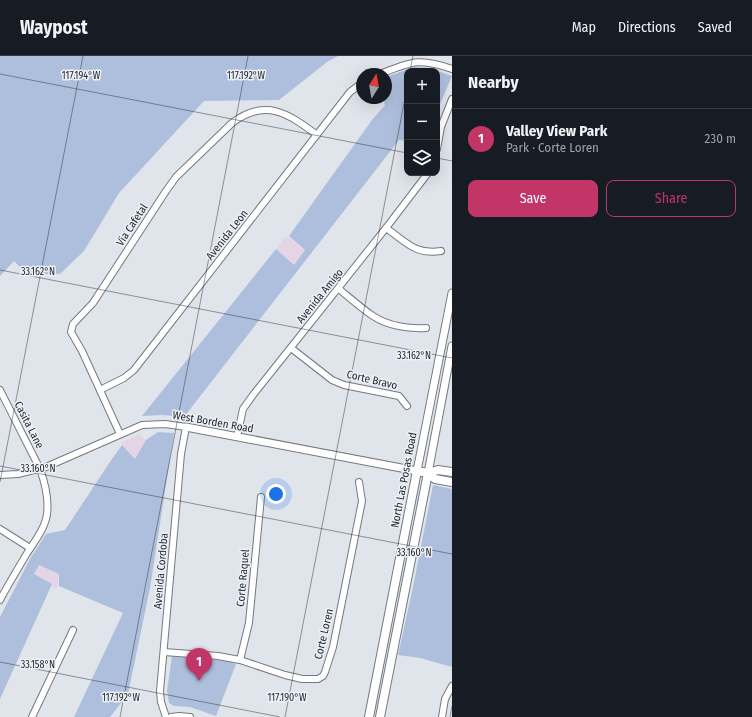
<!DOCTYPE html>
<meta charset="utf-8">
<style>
:root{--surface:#171b24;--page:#20242c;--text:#f1f3f6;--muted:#9ea1a6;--line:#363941;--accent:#c13567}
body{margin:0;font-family:"Fira Sans Condensed",sans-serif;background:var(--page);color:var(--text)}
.controls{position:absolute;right:12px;top:12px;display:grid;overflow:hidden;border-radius:8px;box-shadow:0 4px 16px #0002}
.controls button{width:36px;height:36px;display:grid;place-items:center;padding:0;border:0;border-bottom:1px solid var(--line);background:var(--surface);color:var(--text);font:20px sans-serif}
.compass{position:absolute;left:356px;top:12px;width:36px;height:36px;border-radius:50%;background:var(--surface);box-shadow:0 4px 16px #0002;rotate:11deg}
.you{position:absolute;left:276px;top:438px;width:14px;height:14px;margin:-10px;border:3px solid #fff;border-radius:50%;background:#1a73e8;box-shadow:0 0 0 6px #1a73e833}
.badge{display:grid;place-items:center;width:26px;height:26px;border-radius:50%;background:var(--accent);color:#fff;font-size:13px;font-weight:700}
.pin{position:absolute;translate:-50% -33px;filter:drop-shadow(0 1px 2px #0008)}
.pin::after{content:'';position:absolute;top:21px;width:14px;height:12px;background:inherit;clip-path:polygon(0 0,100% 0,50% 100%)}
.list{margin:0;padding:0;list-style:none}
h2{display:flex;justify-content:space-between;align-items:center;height:52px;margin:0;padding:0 16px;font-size:17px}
h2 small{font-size:13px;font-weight:400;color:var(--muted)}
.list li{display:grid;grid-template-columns:26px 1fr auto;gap:12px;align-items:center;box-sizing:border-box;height:60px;padding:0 16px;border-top:1px solid var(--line)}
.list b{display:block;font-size:15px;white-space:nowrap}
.list p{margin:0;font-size:13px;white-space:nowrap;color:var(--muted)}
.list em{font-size:13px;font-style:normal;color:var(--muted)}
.actions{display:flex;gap:8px;padding:12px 16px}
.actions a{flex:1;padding:9px 0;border:1px solid var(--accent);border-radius:8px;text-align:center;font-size:14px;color:var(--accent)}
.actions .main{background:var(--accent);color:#fff}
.icon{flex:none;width:22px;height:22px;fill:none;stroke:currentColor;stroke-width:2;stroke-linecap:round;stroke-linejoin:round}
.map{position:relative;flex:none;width:452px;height:661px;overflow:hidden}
header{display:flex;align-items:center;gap:24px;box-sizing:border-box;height:56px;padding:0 20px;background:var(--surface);border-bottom:1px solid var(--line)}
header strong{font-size:19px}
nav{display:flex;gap:22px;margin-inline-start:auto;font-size:14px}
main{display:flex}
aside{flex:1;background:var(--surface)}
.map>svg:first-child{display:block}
.industrial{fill:#e5d4e6}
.green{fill:#aebfdd}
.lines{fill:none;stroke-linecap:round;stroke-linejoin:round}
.minor-casing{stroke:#75797f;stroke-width:8}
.tertiary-casing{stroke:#75797f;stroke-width:9}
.secondary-casing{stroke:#75797f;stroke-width:10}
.minor{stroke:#fff;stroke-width:6}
.tertiary{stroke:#fff;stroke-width:7}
.secondary{stroke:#fff;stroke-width:8}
.ticks{fill:none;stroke:#27292c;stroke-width:1;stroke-opacity:0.45}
.labels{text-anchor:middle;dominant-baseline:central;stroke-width:3;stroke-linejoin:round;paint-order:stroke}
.street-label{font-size:11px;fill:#27292c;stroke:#edf1f9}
.ticks-label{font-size:10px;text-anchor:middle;fill:#27292c;stroke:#edf1f9;stroke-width:3;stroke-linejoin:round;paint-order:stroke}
</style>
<header>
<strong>Waypost</strong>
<nav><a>Map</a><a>Directions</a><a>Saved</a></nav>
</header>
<main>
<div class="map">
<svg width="452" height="661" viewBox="0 0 452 661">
<rect width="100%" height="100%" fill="#e0e4eb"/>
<g class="industrial">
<path d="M286,180L305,194L294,209L276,193Z"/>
<path d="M139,378L148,387L135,403L121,387Z"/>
<path d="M39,509L59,518L58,530L54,533L52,528L34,518Z"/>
</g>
<g class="green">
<path d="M0,0H338L327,6L279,44L204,45L119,137L84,195L60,218H27L14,205L0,220Z"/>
<path d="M414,11L429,12L452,20L437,55V15H407V85L399,84L184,361L163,359L142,360L276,193L294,209L305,194L289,180L372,64L385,49L383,42H386V21Z"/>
<path d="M158,376L174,377L150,532L128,638L110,661H74L123,557L59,530V518L39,509L34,518L52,528L0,643V561L30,503L46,478L65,474L110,406L122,389L135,403L146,384Z"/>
<path d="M433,429L452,433V611L420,602L398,599L413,531Z"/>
<path d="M172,600L228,605L236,608L216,660L190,651L174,650L169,647L167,635Z"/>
</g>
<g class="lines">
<g class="minor-casing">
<g id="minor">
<path d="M380,18C411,6 419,1 452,13"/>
<path d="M437,93L441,71L452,43"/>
<path d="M386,172C406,186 415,199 441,195"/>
<path d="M339,233C350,242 361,252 373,260C388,270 409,273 426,272"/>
<path d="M291,292L332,324L344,329L399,340L407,350"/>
<path d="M0,334L40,413C45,427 49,443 47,458C45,473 34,486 26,499C17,514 8,529 0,544"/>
<path d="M100,334L124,322L134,314L350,36L362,27"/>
<path d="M120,378L82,295L71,276L73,268L93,247L166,135L176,121L232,67C265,42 288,57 317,79"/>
<path d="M237,381L243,353L253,339L386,172L428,117"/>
<path d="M0,419L18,418L46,411L142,369L165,368L186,371L181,398L160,635L161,646L166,661"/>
<path d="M0,473L30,492"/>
<path d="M164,596L218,600L240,604L285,619L302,623H318L323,620L325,616L333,591L362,445L359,426"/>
<path d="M240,604L249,567L261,441"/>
<path d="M32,661L73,574"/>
<path d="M171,661L179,660L190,661"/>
<path d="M442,661L445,643L452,630"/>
</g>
</g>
<g class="tertiary-casing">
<g id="tertiary">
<path d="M186,371L417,415L452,237"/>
<path d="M428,417L452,290"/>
</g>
</g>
<g class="secondary-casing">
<g id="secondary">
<path d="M428,417L438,414L452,416"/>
<path d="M369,661L417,415L428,417L435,423L452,426"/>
<path d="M380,661L428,417"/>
</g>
</g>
<use href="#minor" class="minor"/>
<use href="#tertiary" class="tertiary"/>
<use href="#secondary" class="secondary"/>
</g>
<path class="ticks" d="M410,15L413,0M0,18L407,97M437,102L452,105M0,214L452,302M0,410L452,498M0,426L83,0M0,606L280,661M120,661L248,0M285,661L407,32M450,661L452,650"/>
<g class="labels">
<g class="street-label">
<text transform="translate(132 169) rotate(-57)">Via Cafetal</text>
<text transform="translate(227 179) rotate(-52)">Avenida Leon</text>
<text transform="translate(320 240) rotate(-51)">Avenida Amigo</text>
<text transform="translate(372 324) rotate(13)">Corte Bravo</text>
<text transform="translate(213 366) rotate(10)">West Borden Road</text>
<text transform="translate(29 369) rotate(63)">Casita Lane</text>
<text transform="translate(404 424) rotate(-79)">North Las Posas Road</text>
<text transform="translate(161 515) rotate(-85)">Avenida Cordoba</text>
<text transform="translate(243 522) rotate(-85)">Corte Raquel</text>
<text transform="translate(324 578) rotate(-77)">Corte Loren</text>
</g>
</g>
<g class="ticks-label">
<text x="81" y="23">117.194°W</text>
<text x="246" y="23">117.192°W</text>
<text x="38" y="219">33.162°N</text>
<text x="414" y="303">33.162°N</text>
<text x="38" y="416">33.160°N</text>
<text x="414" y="500">33.160°N</text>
<text x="38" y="612">33.158°N</text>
<text x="121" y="645">117.192°W</text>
<text x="287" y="645">117.190°W</text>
</g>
</svg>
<div class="controls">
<button>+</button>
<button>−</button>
<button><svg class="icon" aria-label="layers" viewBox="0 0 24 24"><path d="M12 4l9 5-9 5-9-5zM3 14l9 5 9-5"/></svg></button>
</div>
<svg class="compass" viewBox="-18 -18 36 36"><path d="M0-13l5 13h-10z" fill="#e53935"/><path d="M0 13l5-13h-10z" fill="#9ea1a6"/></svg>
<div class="you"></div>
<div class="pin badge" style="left:199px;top:625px">1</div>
</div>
<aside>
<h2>Nearby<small></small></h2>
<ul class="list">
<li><span class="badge">1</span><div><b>Valley View Park</b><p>Park · Corte Loren</p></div><em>230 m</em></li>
</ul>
<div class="actions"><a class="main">Save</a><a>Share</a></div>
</aside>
</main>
